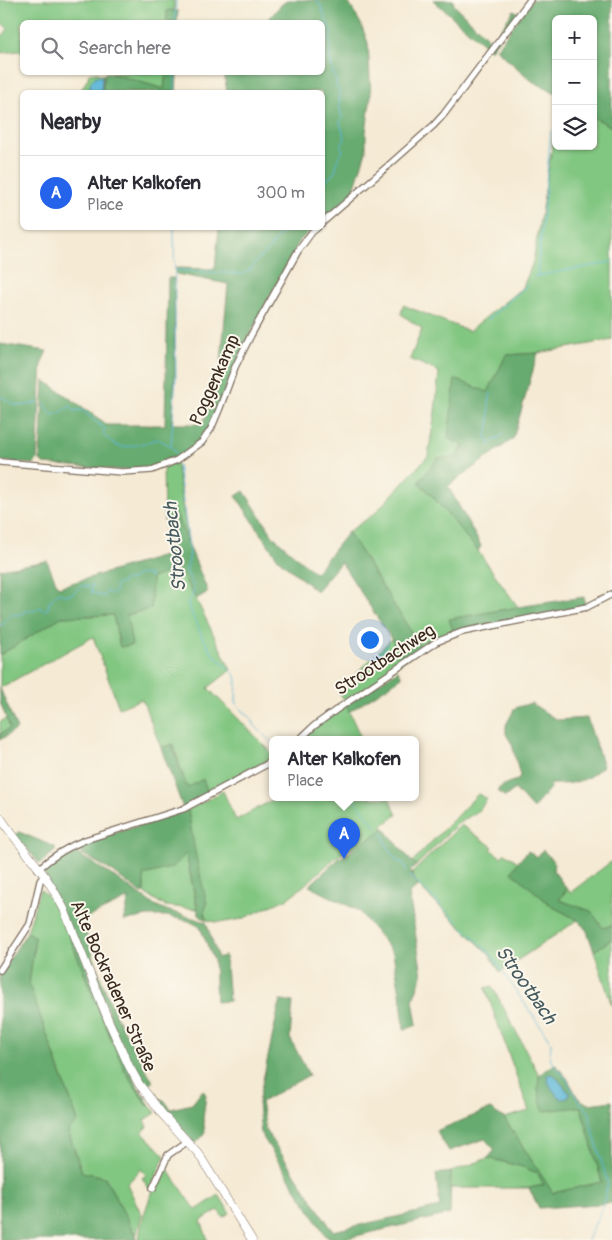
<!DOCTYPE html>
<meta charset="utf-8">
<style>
:root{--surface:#fff;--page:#f7f7f7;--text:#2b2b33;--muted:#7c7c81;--line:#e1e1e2;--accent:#2563eb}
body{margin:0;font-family:Pangolin,sans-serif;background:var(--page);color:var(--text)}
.controls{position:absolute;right:15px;top:15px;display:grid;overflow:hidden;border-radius:8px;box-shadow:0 1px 4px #0004}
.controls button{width:45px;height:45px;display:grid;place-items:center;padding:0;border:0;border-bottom:1px solid var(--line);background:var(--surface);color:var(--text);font:25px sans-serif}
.you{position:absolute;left:369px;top:639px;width:18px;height:18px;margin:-12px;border:4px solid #fff;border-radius:50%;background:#1a73e8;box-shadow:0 0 0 8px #1a73e833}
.badge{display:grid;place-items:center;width:32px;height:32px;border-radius:50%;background:var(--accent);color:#fff;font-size:16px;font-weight:700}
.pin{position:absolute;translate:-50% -41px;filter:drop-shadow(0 1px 2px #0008)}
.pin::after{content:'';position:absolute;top:26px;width:18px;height:15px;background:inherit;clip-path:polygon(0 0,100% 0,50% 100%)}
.popup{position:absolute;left:269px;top:736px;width:150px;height:65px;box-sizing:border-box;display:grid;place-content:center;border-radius:8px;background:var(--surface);filter:drop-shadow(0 1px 4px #0005);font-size:16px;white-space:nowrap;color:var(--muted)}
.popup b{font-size:19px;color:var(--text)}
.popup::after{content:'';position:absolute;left:50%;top:100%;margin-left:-10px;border:10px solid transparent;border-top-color:var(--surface)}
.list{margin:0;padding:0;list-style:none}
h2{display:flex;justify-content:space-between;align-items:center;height:65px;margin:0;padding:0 20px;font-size:21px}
h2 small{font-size:16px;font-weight:400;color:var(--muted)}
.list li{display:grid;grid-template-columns:32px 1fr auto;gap:15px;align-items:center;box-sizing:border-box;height:75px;padding:0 20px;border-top:1px solid var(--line)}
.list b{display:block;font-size:19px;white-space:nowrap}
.list p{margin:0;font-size:16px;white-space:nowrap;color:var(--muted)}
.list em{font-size:16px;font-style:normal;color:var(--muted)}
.icon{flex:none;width:28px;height:28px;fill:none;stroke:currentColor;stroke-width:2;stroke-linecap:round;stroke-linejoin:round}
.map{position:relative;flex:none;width:612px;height:1240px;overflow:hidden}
.search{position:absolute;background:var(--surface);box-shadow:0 1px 4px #0004;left:20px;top:20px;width:305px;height:55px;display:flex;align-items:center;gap:12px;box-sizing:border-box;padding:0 18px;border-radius:8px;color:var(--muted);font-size:19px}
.panel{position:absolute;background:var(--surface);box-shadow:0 1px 4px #0004;left:20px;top:90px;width:305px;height:140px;border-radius:8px}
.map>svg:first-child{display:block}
.green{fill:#81c681;stroke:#5e7850}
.forest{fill:#68ab6f;stroke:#526a46;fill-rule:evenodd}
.water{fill:#5cb7d9;stroke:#4c707c}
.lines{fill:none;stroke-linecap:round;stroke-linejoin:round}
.stream{stroke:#5cb7d9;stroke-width:1}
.street-casing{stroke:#7c6d5e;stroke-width:8}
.secondary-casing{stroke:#7c6d5e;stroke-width:9}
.street{stroke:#fff;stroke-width:5.5}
.secondary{stroke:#fff;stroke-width:8}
.labels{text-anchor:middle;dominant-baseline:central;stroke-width:4;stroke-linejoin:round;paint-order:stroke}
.street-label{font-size:18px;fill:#3b2a1e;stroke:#fbf7ec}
.water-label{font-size:19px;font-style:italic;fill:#475b5f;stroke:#fbf7ec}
</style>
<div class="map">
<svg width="612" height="1240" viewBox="0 0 612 1240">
<rect width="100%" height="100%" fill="#fbf7ec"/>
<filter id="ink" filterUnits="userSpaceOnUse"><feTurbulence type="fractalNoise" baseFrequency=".02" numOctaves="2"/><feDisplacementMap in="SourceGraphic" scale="10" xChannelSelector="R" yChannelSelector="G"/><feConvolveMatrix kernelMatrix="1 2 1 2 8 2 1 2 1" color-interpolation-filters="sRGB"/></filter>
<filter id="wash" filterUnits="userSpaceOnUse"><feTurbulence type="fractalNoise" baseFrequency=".0096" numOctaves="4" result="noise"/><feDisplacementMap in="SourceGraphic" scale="20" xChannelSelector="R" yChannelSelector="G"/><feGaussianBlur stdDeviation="1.12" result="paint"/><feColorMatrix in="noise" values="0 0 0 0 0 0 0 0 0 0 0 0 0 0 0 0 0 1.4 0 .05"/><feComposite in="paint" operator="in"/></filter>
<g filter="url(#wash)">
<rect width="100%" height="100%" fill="#f5ead4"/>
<g class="green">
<path d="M0,0H174V11H167V22H22V52L17,51L3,53L0,51V39L8,29L0,21Z"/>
<path d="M89,73H97L104,75L102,92H101C101,87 104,81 102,76L89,91V92H80L88,78Z"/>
<path d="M109,73H166L164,89Z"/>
<path d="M593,117L612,127V340L538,353L506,355L464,445L455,458L419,482L435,499L478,551L518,607L449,619L454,633L422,649L348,532L374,514L428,456L435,412L439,372L410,359L422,329L401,314L403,305L469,331L523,287L533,262L556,123V146H593Z"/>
<path d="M176,462L188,544L174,509L164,516L163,467Z"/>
<path d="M179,569L196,599L231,670L208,688L273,754V757L208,793L187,788L173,744L161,748L142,699L119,708L93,637L0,688V655L61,617L113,615L120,647L127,615L152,577Z"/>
<path d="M391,639L405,660L346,702L338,692Z"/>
<path d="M346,705L362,740H300L314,728Z"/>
<path d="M6,718L10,728L0,735V722Z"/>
<path d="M223,791L236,820L276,798H389L397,815L383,825L384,828L356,848L349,849L335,858L306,884L288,898L242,919L225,922H216L207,920L204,913L188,810Z"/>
<path d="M478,794L487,799C483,804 480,810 475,813C470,817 464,818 459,822L417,865L412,862Z"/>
<path d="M461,825L493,847L491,850L501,857L505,853L518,862L512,872L553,907L578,920L500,972L489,954L418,886L412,873Z"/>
<path d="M186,854L197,909L165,906L144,893V875L173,867Z"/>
<path d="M612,861V925L603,929L559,900L567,889L571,892Z"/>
<path d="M40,889L54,902L63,918L72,943L97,1006L125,1071L147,1105H150L156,1113L145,1120L148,1127L142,1132L165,1156L150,1190L142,1178L146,1175L141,1169L127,1184L142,1215L136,1236L105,1177L82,1172L68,1131L78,1121L29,985L35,938L27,932Z"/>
<path d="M612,939V1006L594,951Z"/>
<path d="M492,986L539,1075L538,1089L581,1107L602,1182L553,1193L504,1118L529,1111L485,988Z"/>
<path d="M488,1158L523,1167L537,1173L545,1185L529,1188H450L451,1172Z"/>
<path d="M165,1165L196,1210L219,1195L230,1213L223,1217L218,1210L201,1221L208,1240H139C141,1214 154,1188 165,1165Z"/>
</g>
<g class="forest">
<path d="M288,0H347L361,24L368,43L371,96L366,132V151L353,193L323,220L322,92H227L224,73L322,72V22H266L281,5Z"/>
<path d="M433,0H453L454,5L492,42L514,10L518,13L490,51L480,41Z"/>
<path d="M532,0H612V127L593,117V19H556V93L532,81L497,50V48Z"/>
<path d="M167,10L178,11L177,22H167Z"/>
<path d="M105,73H109L164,89L166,73H177L176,92H102Z"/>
<path d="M219,228H314L300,240L248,338L209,427L201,440L176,459L151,469L121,470L43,464L40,460L44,380L108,425H165L168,278H174L175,375L172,424H202L219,384L228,284L176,274V268L215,269Z"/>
<path d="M0,344L47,351L42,362L37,460L34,464L0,461Z"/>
<path d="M538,353L513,439L448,486L481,546L478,551L435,499L419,482L438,458H455L464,446L448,438L455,379L488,392L506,355Z"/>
<path d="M244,491L274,537L315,573L348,532L422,649L405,660L341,562L316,591L278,559L236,496Z"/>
<path d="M174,508L208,592L196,599L178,569L152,578L151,609L127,615L132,645L120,647L113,615L61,617L0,655V569L47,561L58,587L167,555L164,516Z"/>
<path d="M584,597L585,606L454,633L449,619L518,607Z"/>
<path d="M398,670L402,677L349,712L346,705Z"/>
<path d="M0,688L17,729L0,740V735L10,728L0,702Z"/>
<path d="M531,703L557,720L587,718L603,766C584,783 575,784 551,784L550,788L533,809L515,789L505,797L497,790C504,784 509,782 518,780L520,776L512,744L506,734V725L515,708Z"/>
<path d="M172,744L187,788L203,779L208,793L183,808L161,748Z"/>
<path d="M188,810L195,852L207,904L204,913L207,920L201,917L199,915L186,854L173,867L144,875V893L142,894L113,872L76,850L75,846L77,845Z"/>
<path d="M384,828L412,862L417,865L410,871L418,886L409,893L422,975L413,1000L417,1025L404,1030L401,999L393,953L359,911L309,886L337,860L356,848Z"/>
<path d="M19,832L55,847V851L42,862L40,864L15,835Z"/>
<path d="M69,850H72L110,874L153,904L166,910L206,922L218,958L225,955L229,1001L216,1002L214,961L200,927L189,921L167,916H147L124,921L129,898L82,920L100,977L115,1014L152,1080V1083L145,1087L132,1066L117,1034L96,982L41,869L48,863Z"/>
<path d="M543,850L555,863L553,870L567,889L559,900L591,911L603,928L612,925V939L594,951L587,931L578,920L553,907L512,872L518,862L528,851L537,857Z"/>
<path d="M63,918L68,924L137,1085L150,1105H147L125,1071L97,1006L72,943Z"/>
<path d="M27,932L35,937L29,985L78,1121L68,1131L82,1172L105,1177L138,1240H0V974Z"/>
<path d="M280,1001L293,1002L290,1038L309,1075L261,1102L266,1131L333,1231L440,1207L436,1174L451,1172L450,1214L339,1240L326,1236L261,1134L258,1103Z"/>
<path d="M555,1064L567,1078L578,1098L588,1104L612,1101V1203L539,1208L529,1188L544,1185L537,1173L523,1167L488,1158L495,1150L485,1139L449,1151L436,1131L490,1109L504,1118L553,1193L602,1182L581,1107L543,1111L538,1089L539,1075ZM555,1076L569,1093L563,1099L559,1097Z"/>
<path d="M203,1090L206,1095L203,1119L205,1131L202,1137L195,1144L157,1102L160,1099L164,1100L171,1109L192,1104Z"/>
</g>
<g class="water">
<path d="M97,76H102V78L101,92H89C89,86 91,79 97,76Z"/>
<path d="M550,1074L555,1076L569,1093V1096L567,1098L562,1099C554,1093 548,1085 547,1075Z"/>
</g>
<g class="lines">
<g class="stream">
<path d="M316,0L320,4L330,30L332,34L329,40C332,45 332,47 329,52L334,77L336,79V86L339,90L340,110L342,117L340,123L345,138L341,147L343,151L338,158L335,172L322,185"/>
<path d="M175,22L176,0"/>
<path d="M175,91V72"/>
<path d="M174,228L176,377L171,446L178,456"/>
<path d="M175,270L243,274L250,270L258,259L267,252L285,228"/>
<path d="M537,276L612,262"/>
<path d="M534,278L537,276L551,131"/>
<path d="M489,320V318L530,283"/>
<path d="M0,396C6,398 10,404 16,405C23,407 31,404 38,402"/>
<path d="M45,404C52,421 58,414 70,406L73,409L74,411L79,410L83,411L105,429L103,433C107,440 115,446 123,447C130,447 150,442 157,439L171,446"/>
<path d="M490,443L504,434"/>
<path d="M490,445L486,435C493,420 486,406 491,393"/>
<path d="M178,465L190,553C188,559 189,565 186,571C192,584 199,591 187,603L204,640L213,654L228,668L236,676L237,681L236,699L237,705L251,718L255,726L273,744"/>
<path d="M0,625C5,624 7,622 8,617L12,615L22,614L25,611H34L40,607L43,610H46L49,607L48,604L51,602V599L59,592L63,595C66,595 68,595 71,594C79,591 79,582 88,587L92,585L93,587L91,589L92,593H95L98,595H100L103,597L107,591L111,594L115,592L116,588L115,587L117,584H121L122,581L126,580H132C136,573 142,574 150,575L149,578"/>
<path d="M353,798L376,826"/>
<path d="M381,833L384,836L385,842L397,861L403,863L405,866L407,872"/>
<path d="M410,876L490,953L551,1042L550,1057L555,1066L567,1080L577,1099L590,1113V1120L608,1184L601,1211L587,1240"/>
</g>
</g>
</g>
<g filter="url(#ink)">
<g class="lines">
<g class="street-casing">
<g id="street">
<path d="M322,223L389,165L434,125L444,114L530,0"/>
<path d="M0,462L122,472L152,470L177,460L202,442L211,429L219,410L235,367L251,335L298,251L312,232L317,228"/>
<path d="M299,740L314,726L336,710L436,642L462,632L587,607L612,594"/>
<path d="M38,869C53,856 67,847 85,840L183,809L273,761"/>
<path d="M0,970L30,924L40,881L44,875"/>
<path d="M153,1188L168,1155L188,1141"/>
</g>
</g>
<g class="secondary-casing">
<path id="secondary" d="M0,817L9,830L44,875L53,889L64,909L109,1022L129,1066L139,1084L163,1115L198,1153L252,1240"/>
</g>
<use href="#street" class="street"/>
<use href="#secondary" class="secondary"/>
</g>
</g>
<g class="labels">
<g class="street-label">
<text transform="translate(215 380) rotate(-66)">Poggenkamp</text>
<text transform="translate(385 660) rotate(-33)">Strootbachweg</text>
<text transform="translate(113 986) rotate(66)">Alte Bockradener Straße</text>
</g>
<g class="water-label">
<text transform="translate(175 547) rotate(-96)">Strootbach</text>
<text transform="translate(526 985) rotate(55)">Strootbach</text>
</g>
</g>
</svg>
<div class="controls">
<button>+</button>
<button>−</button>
<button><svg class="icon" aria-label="layers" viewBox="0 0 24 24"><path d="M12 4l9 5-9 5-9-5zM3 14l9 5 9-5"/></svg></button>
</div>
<div class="you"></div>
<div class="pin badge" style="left:344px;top:859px">A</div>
<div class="popup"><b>Alter Kalkofen</b>Place</div>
<div class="search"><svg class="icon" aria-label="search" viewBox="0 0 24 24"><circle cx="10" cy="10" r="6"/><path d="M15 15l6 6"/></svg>Search here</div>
<section class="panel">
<h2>Nearby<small></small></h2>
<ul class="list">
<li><span class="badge">A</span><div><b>Alter Kalkofen</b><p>Place</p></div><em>300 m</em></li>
</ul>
</section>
</div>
